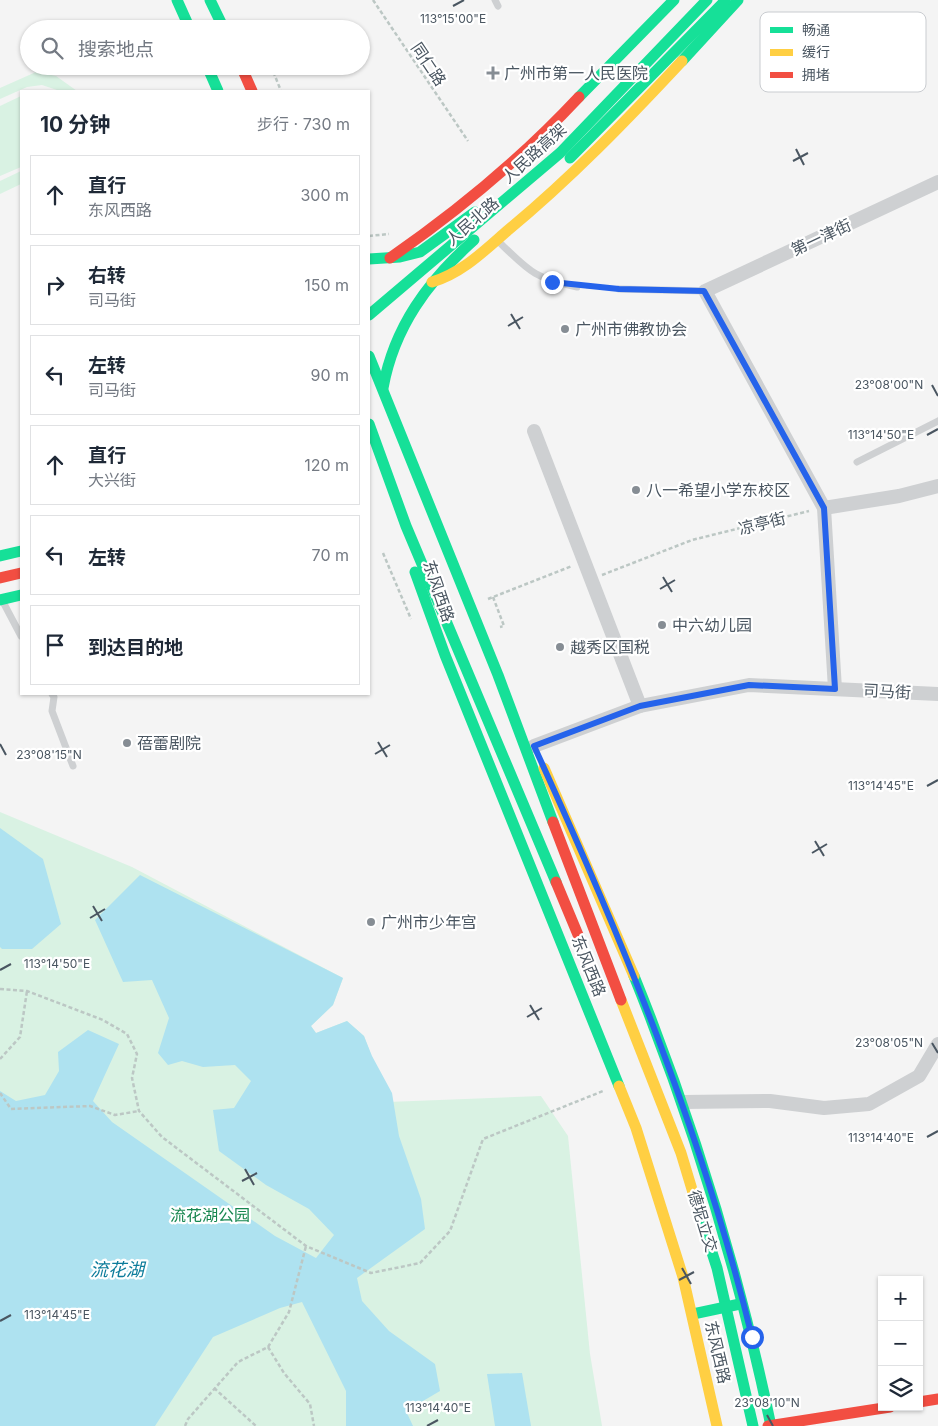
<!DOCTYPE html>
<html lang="zh">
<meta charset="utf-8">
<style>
:root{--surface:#fff;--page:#f2f2f3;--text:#1f2937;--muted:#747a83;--line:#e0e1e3}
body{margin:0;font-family:Inter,"Noto Sans SC",sans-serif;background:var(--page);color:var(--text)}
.controls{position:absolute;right:15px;bottom:15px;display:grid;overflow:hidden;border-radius:0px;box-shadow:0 1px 4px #0004}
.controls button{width:45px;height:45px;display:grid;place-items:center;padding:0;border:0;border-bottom:1px solid var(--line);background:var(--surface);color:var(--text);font:25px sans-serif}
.stop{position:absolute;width:15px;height:15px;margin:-11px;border:4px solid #2563eb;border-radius:50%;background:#fff}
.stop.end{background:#2563eb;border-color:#fff;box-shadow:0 1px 5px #0008}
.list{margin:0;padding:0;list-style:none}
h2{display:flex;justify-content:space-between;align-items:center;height:65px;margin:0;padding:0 20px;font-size:21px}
h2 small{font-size:16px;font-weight:400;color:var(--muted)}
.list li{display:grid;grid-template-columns:32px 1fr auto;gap:15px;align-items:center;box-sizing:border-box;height:80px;margin:0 10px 10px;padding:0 10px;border:1px solid var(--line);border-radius:0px}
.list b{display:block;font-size:19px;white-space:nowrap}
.list p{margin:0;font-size:16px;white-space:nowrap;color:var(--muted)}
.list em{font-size:16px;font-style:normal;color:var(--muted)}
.icon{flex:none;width:28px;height:28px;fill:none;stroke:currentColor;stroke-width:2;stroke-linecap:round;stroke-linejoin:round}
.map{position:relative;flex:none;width:938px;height:1426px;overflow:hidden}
.search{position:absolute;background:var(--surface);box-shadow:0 1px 4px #0004;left:20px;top:20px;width:350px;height:55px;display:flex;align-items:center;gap:12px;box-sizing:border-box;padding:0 18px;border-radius:28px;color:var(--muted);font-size:19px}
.panel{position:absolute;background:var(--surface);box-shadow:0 1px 4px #0004;left:20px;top:90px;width:350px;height:605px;border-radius:0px}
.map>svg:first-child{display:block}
.green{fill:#d9f2e3}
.water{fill:#aee2f0}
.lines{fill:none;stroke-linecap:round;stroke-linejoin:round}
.path{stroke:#bcc7c4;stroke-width:2.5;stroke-dasharray:4 2.5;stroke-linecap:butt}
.lane{stroke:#ced0d2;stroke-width:7}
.street{stroke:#ced0d2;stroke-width:14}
.fast{stroke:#16e098;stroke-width:11}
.slow{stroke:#ffcf43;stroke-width:11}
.jam{stroke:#f24e42;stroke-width:11}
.route{stroke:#2563eb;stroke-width:6}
.ticks{fill:none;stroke:#4a5661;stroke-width:2}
.poi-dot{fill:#868d94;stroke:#fff;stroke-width:2}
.labels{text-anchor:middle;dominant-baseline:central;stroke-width:4.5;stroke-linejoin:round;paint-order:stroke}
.street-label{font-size:16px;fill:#4a5661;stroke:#fff}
.poi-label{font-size:16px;fill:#4a5661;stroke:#fff;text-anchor:start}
.park-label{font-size:16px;fill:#17864f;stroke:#fff}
.water-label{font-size:18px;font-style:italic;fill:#0c7c9b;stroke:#fff}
.key{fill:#fff;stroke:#c9ccd0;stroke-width:1}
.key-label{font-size:14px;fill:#4a5661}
.ticks-label{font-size:12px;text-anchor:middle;fill:#4a5661;stroke:#fff;stroke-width:4.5;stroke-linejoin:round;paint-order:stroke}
</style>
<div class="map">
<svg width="938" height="1426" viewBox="0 0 938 1426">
<rect width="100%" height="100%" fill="#f4f4f4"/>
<g class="green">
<path d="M36,72L56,76L77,91H60L42,85L27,87L0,99V88Z"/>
<path d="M21,96V167L0,176V106Z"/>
<path d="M21,171V184L0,194V181Z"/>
<path d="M0,812L132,867L343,978L333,1005L311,1026L316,1033L347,1021L364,1036L388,1102L541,1096L568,1136L590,1354L602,1426H0Z"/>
</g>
<g class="water">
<path d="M0,828L43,859L61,924L32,949H2L0,947Z"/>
<path d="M140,875L343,978L333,1005L311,1026L316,1033L347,1021L364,1036L372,1056L392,1093L399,1136L421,1199L425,1229L357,1278L362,1301L389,1331L435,1364L440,1391L406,1411L413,1426H346V1391L302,1302L280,1308L213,1337L155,1426H0V1091L16,1101L45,1095L59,1071L58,1052L88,1030L119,1044L93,1101L112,1122L275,1236L316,1258L334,1235L309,1209L266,1185L219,1151L213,1110L234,1108L251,1081L235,1065L203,1067L182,1061L168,1065L158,1053L169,1018L152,980L123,982L95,920Z"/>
<path d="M522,1373L531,1426H495L487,1374Z"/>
</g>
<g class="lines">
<g class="path">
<path d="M373,0L468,141"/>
<path d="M271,66L281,91"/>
<path d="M369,236L389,234"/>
<path d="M586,287L610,289"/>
<path d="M383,553L411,619"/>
<path d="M602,575L692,540L809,511"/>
<path d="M493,597L504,626L500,627"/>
<path d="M488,599L572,566"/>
<path d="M0,989L27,991L103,1020L127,1034L137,1054L132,1078L139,1111L162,1137L306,1246L371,1273L420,1263L450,1231L483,1139L603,1091"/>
<path d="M0,1059L20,1037L27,991"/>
<path d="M0,1093L11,1109L90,1106L115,1115L139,1111"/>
<path d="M268,1347L284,1373L310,1404L314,1426"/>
<path d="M214,1388L256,1426"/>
<path d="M185,1426L188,1419L238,1362L268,1347L289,1312L306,1246"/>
</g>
<g class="lane">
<path d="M495,0L498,6"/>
<path d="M499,242C529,271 535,279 577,287"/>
<path d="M619,289L705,291"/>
<path d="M857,462L938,421"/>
<path d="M3,602L21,636"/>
<path d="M52,694L54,697L52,711L73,766"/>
</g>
<g class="street">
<path d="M534,431L640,706"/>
<path d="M824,508L899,496L938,486"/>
<path d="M835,689L824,508L705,291L938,182"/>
<path d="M534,746L640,706L749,685L938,694"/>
<path d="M683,1102L770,1101L824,1108L869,1104L919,1076L938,1044"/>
</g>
<g class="fast">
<path d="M177,0L190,29"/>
<path d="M210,0L224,29"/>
<path d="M682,61L738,0"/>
<path d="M207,66L218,91"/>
<path d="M579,97L674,0"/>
<path d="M570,158L725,1"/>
<path d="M369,259L400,257L420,252L475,212"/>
<path d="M369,315L560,153L707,0"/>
<path d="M369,356L498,675L553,822"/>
<path d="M383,388C394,327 428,281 474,240"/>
<path d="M369,424L406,526L556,882"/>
<path d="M0,556L21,551"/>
<path d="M415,572L445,655L619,1086"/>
<path d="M0,600L21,595"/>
<path d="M634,976C693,1122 739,1272 771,1426"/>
<path d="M697,1206L717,1268L753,1426"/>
<path d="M693,1314L740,1304"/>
</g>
<g class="slow">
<path d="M432,282C462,273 484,251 507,231C570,179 627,120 682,61"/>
<path d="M544,768L634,976"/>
<path d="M621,1000L681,1153L697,1206"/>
<path d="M619,1086L636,1128L683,1277L717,1426"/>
</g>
<g class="jam">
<path d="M241,66L252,91"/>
<path d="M390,258C458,211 522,158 579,97"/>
<path d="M0,578L21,573"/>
<path d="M553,822L621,1000"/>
<path d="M556,882L581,942"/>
<path d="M919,1402L938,1399"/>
<path d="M768,1426L890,1407"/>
</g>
</g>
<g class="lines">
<path class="route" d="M552,282L619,289L704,291L824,508L835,689L749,685L640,706L534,746C622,938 702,1132 752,1337"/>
</g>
<path class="ticks" d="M453,6L464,0M796,149L804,165M793,161L808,153M511,314L520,329M508,326L523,317M932,385L938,396M927,435L938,429M663,577L672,592M660,589L675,580M378,742L387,757M0,744L6,755M375,754L390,745M927,786L938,780M815,841L824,856M812,853L827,844M93,906L102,921M90,918L105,909M0,970L11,964M530,1005L539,1020M527,1017L542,1008M932,1043L938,1053M927,1137L938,1131M245,1169L254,1185M242,1181L257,1173M682,1268L691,1284M679,1280L694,1272M0,1321L11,1315M767,1415L773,1426M427,1426L438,1420"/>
<g class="poi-dot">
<path d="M490.5 65.5h5v5h5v5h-5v5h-5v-5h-5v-5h5z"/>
<circle cx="565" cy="329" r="5"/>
<circle cx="636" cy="490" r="5"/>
<circle cx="662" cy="625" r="5"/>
<circle cx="560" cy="647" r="5"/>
<circle cx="127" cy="743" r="5"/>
<circle cx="371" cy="922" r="5"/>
</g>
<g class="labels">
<g class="street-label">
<text transform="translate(429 64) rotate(56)">同仁路</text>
<text transform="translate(534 153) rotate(-42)">人民路高架</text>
<text transform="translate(472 221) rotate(-41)">人民北路</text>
<text transform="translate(821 237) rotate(-25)">第一津街</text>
<text transform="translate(762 523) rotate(-14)">凉亭街</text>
<text transform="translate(439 591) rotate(71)">东风西路</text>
<text transform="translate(887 691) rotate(3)">司马街</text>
<text transform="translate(589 966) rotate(68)">东风西路</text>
<text transform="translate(703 1221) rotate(73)">德坭立交</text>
<text transform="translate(718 1352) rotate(77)">东风西路</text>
</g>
<g class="poi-label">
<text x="504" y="73">广州市第一人民医院</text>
<text x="575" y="329">广州市佛教协会</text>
<text x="646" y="490">八一希望小学东校区</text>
<text x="672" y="625">中六幼儿园</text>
<text x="570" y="647">越秀区国税</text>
<text x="137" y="743">蓓蕾剧院</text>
<text x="381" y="922">广州市少年宫</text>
</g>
<g class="park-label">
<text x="210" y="1215">流花湖公园</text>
</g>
<g class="water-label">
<text x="117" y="1269">流花湖</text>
</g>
</g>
<rect x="760" y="12" width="166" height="80" rx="8" class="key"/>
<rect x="770" y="27" width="23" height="6" fill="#16e098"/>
<rect x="770" y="49" width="23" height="7" fill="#ffcf43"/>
<rect x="770" y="72" width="23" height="6" fill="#f24e42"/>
<g class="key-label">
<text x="802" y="35">畅通</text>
<text x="802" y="57">缓行</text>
<text x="802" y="80">拥堵</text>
</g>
<g class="ticks-label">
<text x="453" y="23">113°15'00"E</text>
<text x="889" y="389">23°08'00"N</text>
<text x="881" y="439">113°14'50"E</text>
<text x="49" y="759">23°08'15"N</text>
<text x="881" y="790">113°14'45"E</text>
<text x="57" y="968">113°14'50"E</text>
<text x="889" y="1047">23°08'05"N</text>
<text x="881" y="1142">113°14'40"E</text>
<text x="57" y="1319">113°14'45"E</text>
<text x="767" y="1407">23°08'10"N</text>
<text x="438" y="1412">113°14'40"E</text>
</g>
</svg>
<div class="controls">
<button>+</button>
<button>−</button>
<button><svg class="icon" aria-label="layers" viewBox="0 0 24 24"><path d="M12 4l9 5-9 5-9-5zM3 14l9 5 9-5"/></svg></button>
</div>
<div class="stop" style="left:752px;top:1337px"></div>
<div class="stop end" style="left:552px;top:282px"></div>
<div class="search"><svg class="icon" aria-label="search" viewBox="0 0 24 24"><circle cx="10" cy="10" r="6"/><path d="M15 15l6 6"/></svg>搜索地点</div>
<section class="panel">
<h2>10 分钟<small>步行 · 730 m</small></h2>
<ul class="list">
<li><svg class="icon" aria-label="ahead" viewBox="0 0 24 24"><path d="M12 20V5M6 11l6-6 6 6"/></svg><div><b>直行</b><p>东风西路</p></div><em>300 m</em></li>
<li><svg class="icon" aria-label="right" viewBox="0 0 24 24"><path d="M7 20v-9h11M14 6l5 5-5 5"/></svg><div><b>右转</b><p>司马街</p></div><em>150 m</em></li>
<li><svg class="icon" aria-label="left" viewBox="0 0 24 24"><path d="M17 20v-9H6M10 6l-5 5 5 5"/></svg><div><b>左转</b><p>司马街</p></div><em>90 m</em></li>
<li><svg class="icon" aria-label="ahead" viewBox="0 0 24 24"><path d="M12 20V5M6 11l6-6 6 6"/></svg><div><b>直行</b><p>大兴街</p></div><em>120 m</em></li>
<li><svg class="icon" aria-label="left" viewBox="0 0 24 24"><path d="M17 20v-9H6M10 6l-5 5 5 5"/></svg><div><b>左转</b></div><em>70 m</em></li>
<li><svg class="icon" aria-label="arrive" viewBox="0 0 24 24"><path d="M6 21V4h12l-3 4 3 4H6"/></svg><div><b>到达目的地</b></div></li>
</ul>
</section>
</div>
